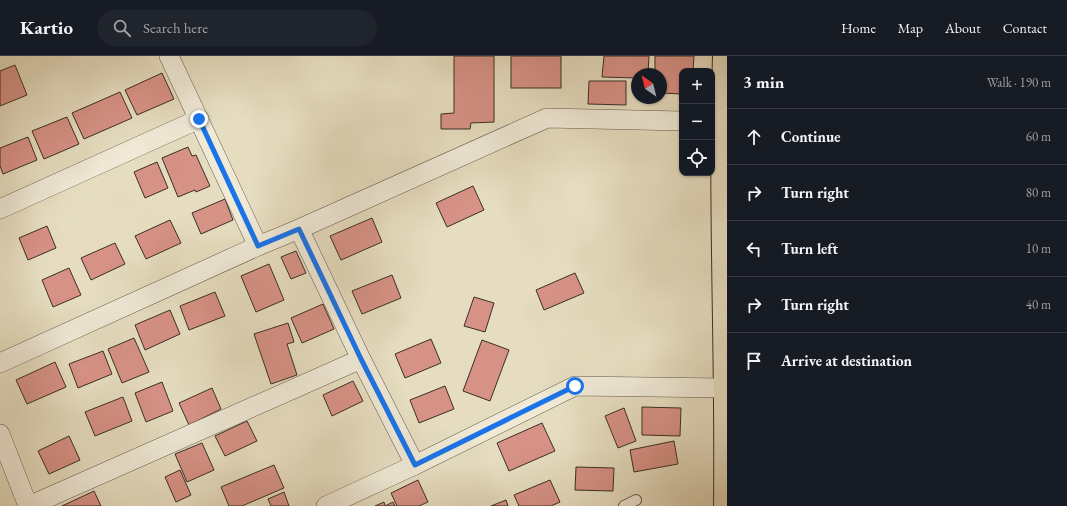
<!DOCTYPE html>
<meta charset="utf-8">
<style>
:root{--surface:#171b24;--page:#20242c;--text:#f1f3f6;--muted:#9ea1a6;--line:#363941}
body{margin:0;font-family:"EB Garamond",serif;background:var(--page);color:var(--text)}
.controls{position:absolute;right:12px;top:12px;display:grid;overflow:hidden;border-radius:8px;box-shadow:0 1px 3px #0004}
.controls button{width:36px;height:36px;display:grid;place-items:center;padding:0;border:0;border-bottom:1px solid var(--line);background:var(--surface);color:var(--text);font:20px sans-serif}
.compass{position:absolute;left:631px;top:12px;width:36px;height:36px;border-radius:50%;background:var(--surface);box-shadow:0 1px 3px #0004;rotate:325deg}
.stop{position:absolute;width:12px;height:12px;margin:-9px;border:3px solid #1a73e8;border-radius:50%;background:#fff}
.stop.end{background:#1a73e8;border-color:#fff;box-shadow:0 1px 4px #0008}
.list{margin:0;padding:0;list-style:none}
h2{display:flex;justify-content:space-between;align-items:center;height:52px;margin:0;padding:0 16px;font-size:17px}
h2 small{font-size:13px;font-weight:400;color:var(--muted)}
.list li{display:grid;grid-template-columns:26px 1fr auto;gap:12px;align-items:center;box-sizing:border-box;height:56px;padding:0 16px;border-top:1px solid var(--line)}
.list b{display:block;font-size:15px;white-space:nowrap}
.list em{font-size:13px;font-style:normal;color:var(--muted)}
.icon{flex:none;width:22px;height:22px;fill:none;stroke:currentColor;stroke-width:2;stroke-linecap:round;stroke-linejoin:round}
.map{position:relative;flex:none;width:727px;height:450px;overflow:hidden}
header{display:flex;align-items:center;gap:24px;box-sizing:border-box;height:56px;padding:0 20px;background:var(--surface);border-bottom:1px solid var(--line)}
header strong{font-size:19px}
nav{display:flex;gap:22px;margin-inline-start:auto;font-size:14px}
.search{width:280px;height:36px;background:var(--page);display:flex;align-items:center;gap:10px;box-sizing:border-box;padding:0 14px;border-radius:22px;color:var(--muted);font-size:15px}
main{display:flex}
aside{flex:1;background:var(--surface)}
.map>svg:first-child{display:block}
.building{fill:#d79286;stroke:#3a2f25}
.lines{fill:none;stroke-linecap:round;stroke-linejoin:round}
.service-casing{stroke:#655a4c;stroke-width:12}
.minor-casing{stroke:#655a4c;stroke-width:20}
.primary-casing{stroke:#3a2f25;stroke-width:24}
.service{stroke:#efe9d6;stroke-width:10}
.minor{stroke:#efe9d6;stroke-width:19}
.primary{stroke:#e6ddc0;stroke-width:22}
.route{stroke:#1a73e8;stroke-width:5}
</style>
<header>
<strong>Kartio</strong>
<div class="search"><svg class="icon" aria-label="search" viewBox="0 0 24 24"><circle cx="10" cy="10" r="6"/><path d="M15 15l6 6"/></svg>Search here</div>
<nav><a>Home</a><a>Map</a><a>About</a><a>Contact</a></nav>
</header>
<main>
<div class="map">
<svg width="727" height="450" viewBox="0 0 727 450">
<rect width="100%" height="100%" fill="#e6ddc0"/>
<filter id="stains"><feTurbulence type="fractalNoise" baseFrequency=".005" numOctaves="4"/><feColorMatrix values="0 0 0 0 .2 0 0 0 0 .09 0 0 0 0 .02 0 0 0 .5 -.17"/></filter>
<radialGradient id="worn" r=".72"><stop offset=".6" stop-color="#630" stop-opacity="0"/><stop offset="1" stop-color="#630" stop-opacity=".3"/></radialGradient>
<g class="building">
<path d="M454,0H494V66L471,67L470,73H441V58L454,57Z"/>
<rect x="511" y="0" width="50" height="32"/>
<path d="M604,0H649L648,18H637V22L602,21Z"/>
<path d="M655,0H694L693,15H682V38L661,37V18H655Z"/>
<path d="M15,9L27,39L0,50V15Z"/>
<path d="M162,17L174,43L137,59L125,34Z"/>
<path d="M589,25H626V49L588,48Z"/>
<path d="M120,36L132,62L84,83L72,57Z"/>
<path d="M67,61L79,88L44,103L32,75Z"/>
<path d="M28,81L37,104L3,118L0,110V92Z"/>
<path d="M188,91L192,100L196,99L210,130L196,136L195,134L178,141L162,102Z"/>
<path d="M157,106L168,132L145,142L134,116Z"/>
<path d="M473,130L484,154L447,171L436,147Z"/>
<path d="M225,143L233,164L201,178L192,157Z"/>
<path d="M372,162L382,186L341,204L330,180Z"/>
<path d="M170,164L181,187L146,203L135,180Z"/>
<path d="M47,170L56,192L28,204L19,182Z"/>
<path d="M115,187L125,208L91,224L81,202Z"/>
<path d="M296,195L306,217L291,223L281,201Z"/>
<path d="M269,208L284,244L256,256L241,220Z"/>
<path d="M69,212L81,239L53,251L42,224Z"/>
<path d="M575,217L584,237L544,254L536,234Z"/>
<path d="M392,219L401,242L362,258L352,235Z"/>
<path d="M215,236L225,260L189,274L180,250Z"/>
<path d="M474,241L494,247L485,276L464,270Z"/>
<path d="M323,248L334,273L302,287L291,262Z"/>
<path d="M170,254L180,278L145,294L135,269Z"/>
<path d="M288,267L294,286L287,288L297,319L271,328L254,278Z"/>
<path d="M134,282L149,316L122,327L108,293Z"/>
<path d="M431,283L441,307L405,322L395,298Z"/>
<path d="M482,284L509,294L490,345L463,335Z"/>
<path d="M103,295L112,318L78,332L69,308Z"/>
<path d="M55,306L66,331L27,348L16,324Z"/>
<path d="M353,325L363,345L332,360L323,339Z"/>
<path d="M162,326L173,355L146,366L135,337Z"/>
<path d="M445,330L454,353L419,367L410,344Z"/>
<path d="M212,332L221,353L189,369L179,347Z"/>
<path d="M123,341L132,365L95,380L85,356Z"/>
<path d="M642,351L681,352L680,380L642,379Z"/>
<path d="M624,352L636,385L618,392L605,360Z"/>
<path d="M247,365L257,385L225,400L215,380Z"/>
<path d="M542,367L555,395L509,415L497,387Z"/>
<path d="M69,380L80,404L49,418L38,395Z"/>
<path d="M674,385L678,408L634,416L630,394Z"/>
<path d="M202,387L214,414L187,426L175,398Z"/>
<path d="M274,409L284,432L242,450H229L221,431Z"/>
<path d="M576,411L614,412L613,435L575,434Z"/>
<path d="M180,414L191,439L176,446L165,421Z"/>
<path d="M418,424L428,446L419,450H397L391,437Z"/>
<path d="M550,424L560,446L551,450H519L514,439Z"/>
<path d="M94,435L101,450H62Z"/>
<path d="M284,436L289,450H271L268,443Z"/>
<path d="M506,444L508,450H491Z"/>
<path d="M384,446L385,450L393,446L395,450H375Z"/>
</g>
<g class="lines">
<g class="service-casing">
<path id="service" d="M624,450L636,444"/>
</g>
<g class="minor-casing">
<g id="minor">
<path d="M169,0L258,190"/>
<path d="M0,153L199,63"/>
<path d="M299,173L361,303L415,409"/>
<path d="M0,307L258,190L299,173L547,62L682,65"/>
<path d="M0,378L28,450"/>
<path d="M29,450L361,303"/>
<path d="M326,450L415,409L575,330L725,332"/>
</g>
</g>
<g class="primary-casing">
<path id="primary" d="M724,0C719,150 727,300 725,450"/>
</g>
<use href="#service" class="service"/>
<use href="#minor" class="minor"/>
<use href="#primary" class="primary"/>
</g>
<g class="lines">
<path class="route" d="M199,63L258,190L299,173L361,303L415,409L575,330"/>
</g>
<rect width="100%" height="100%" filter="url(#stains)"/>
<rect width="100%" height="100%" fill="url(#worn)"/>
</svg>
<div class="controls">
<button>+</button>
<button>−</button>
<button><svg class="icon" aria-label="locate" viewBox="0 0 24 24"><circle cx="12" cy="12" r="6"/><path d="M12 2v4M12 18v4M2 12h4M18 12h4"/></svg></button>
</div>
<svg class="compass" viewBox="-18 -18 36 36"><path d="M0-13l5 13h-10z" fill="#e53935"/><path d="M0 13l5-13h-10z" fill="#9ea1a6"/></svg>
<div class="stop" style="left:575px;top:330px"></div>
<div class="stop end" style="left:199px;top:63px"></div>
</div>
<aside>
<h2>3 min<small>Walk · 190 m</small></h2>
<ul class="list">
<li><svg class="icon" aria-label="ahead" viewBox="0 0 24 24"><path d="M12 20V5M6 11l6-6 6 6"/></svg><div><b>Continue</b></div><em>60 m</em></li>
<li><svg class="icon" aria-label="right" viewBox="0 0 24 24"><path d="M7 20v-9h11M14 6l5 5-5 5"/></svg><div><b>Turn right</b></div><em>80 m</em></li>
<li><svg class="icon" aria-label="left" viewBox="0 0 24 24"><path d="M17 20v-9H6M10 6l-5 5 5 5"/></svg><div><b>Turn left</b></div><em>10 m</em></li>
<li><svg class="icon" aria-label="right" viewBox="0 0 24 24"><path d="M7 20v-9h11M14 6l5 5-5 5"/></svg><div><b>Turn right</b></div><em>40 m</em></li>
<li><svg class="icon" aria-label="arrive" viewBox="0 0 24 24"><path d="M6 21V4h12l-3 4 3 4H6"/></svg><div><b>Arrive at destination</b></div></li>
</ul>
</aside>
</main>
